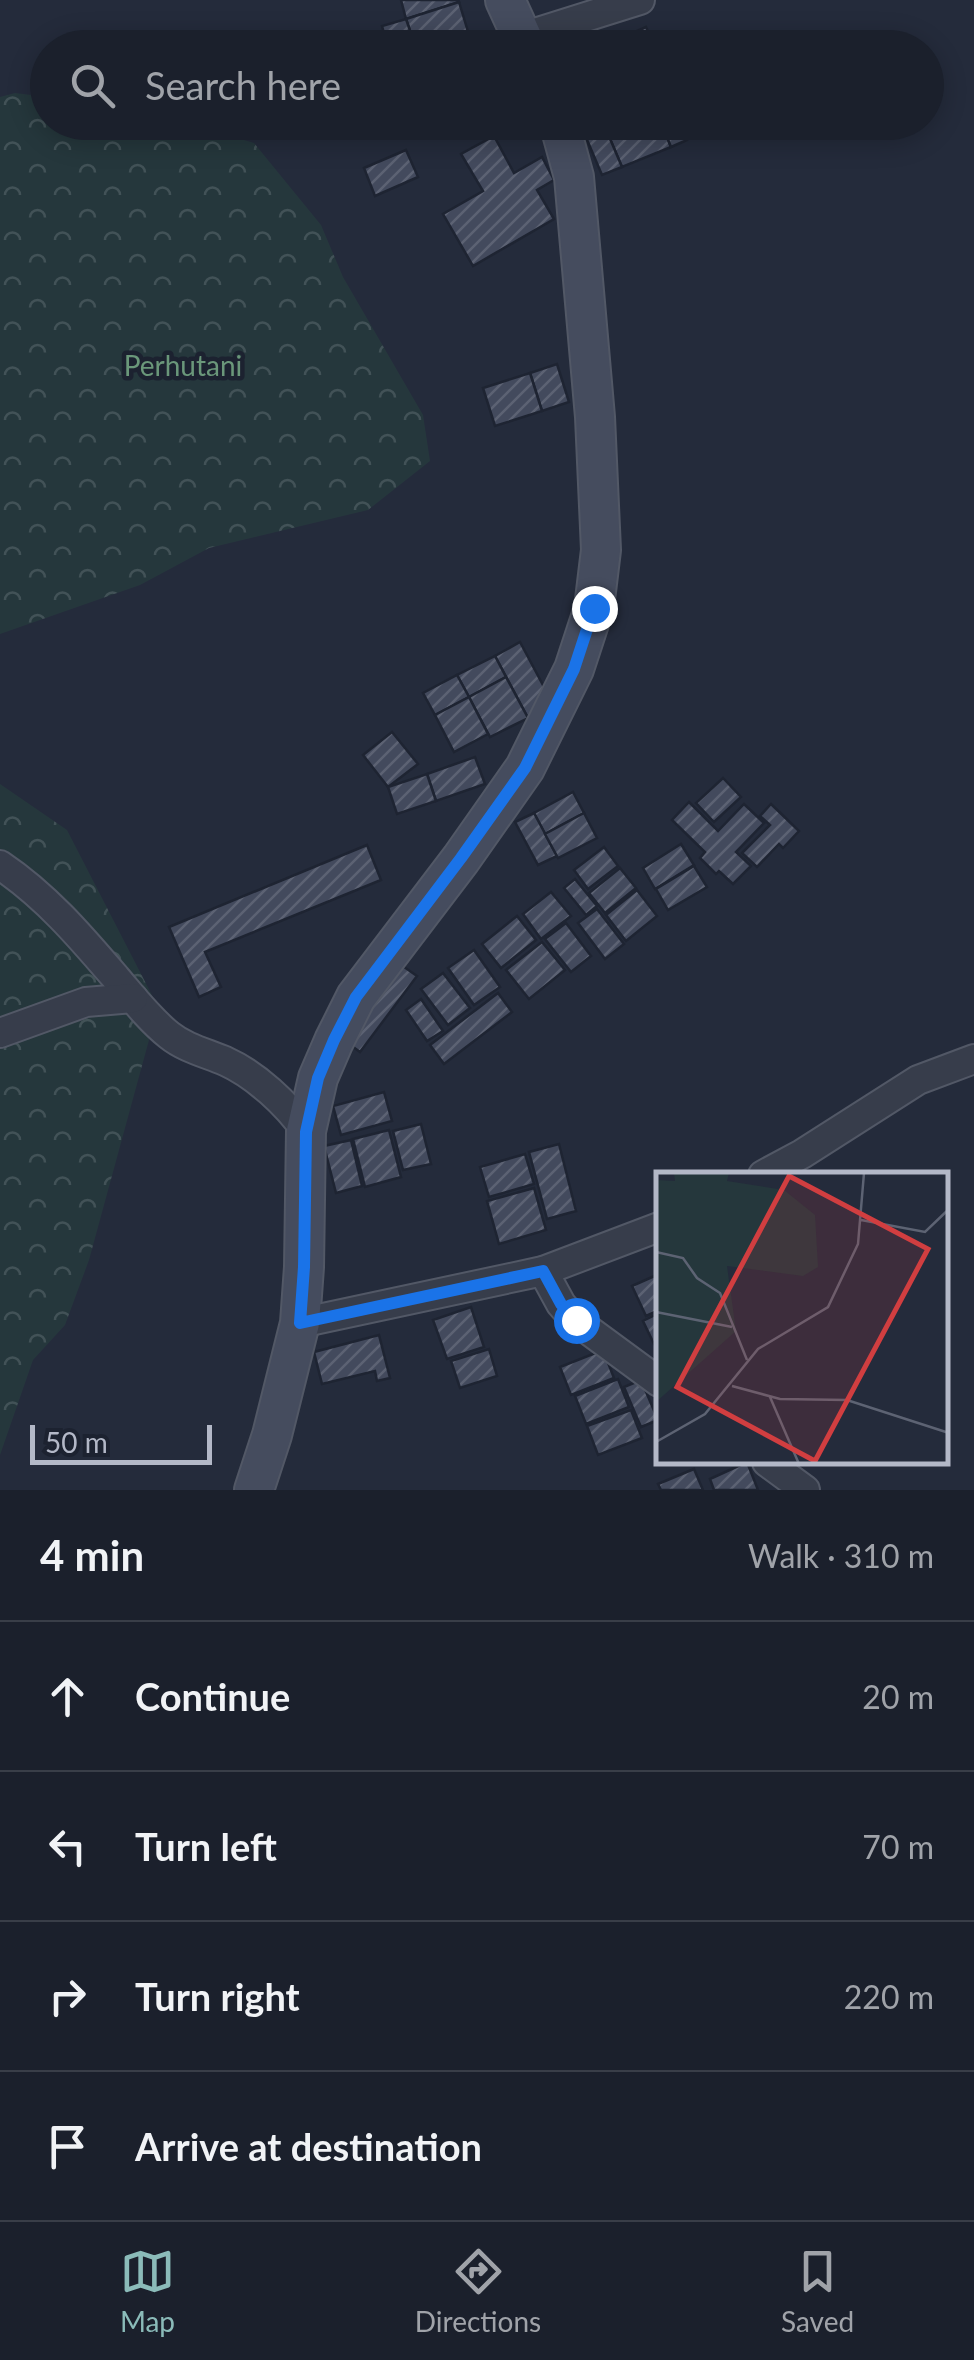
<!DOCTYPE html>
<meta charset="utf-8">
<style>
:root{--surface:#1b202c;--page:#282d38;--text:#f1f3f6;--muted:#a0a3a9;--line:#393e48;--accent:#8bbbb9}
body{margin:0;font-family:Lato,sans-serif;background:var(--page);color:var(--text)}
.scale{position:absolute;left:30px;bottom:25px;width:182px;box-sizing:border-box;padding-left:10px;border:5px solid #b3b8c7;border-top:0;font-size:28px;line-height:35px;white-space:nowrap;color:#b3b8c7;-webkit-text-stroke:8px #1c2230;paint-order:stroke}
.stop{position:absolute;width:30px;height:30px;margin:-22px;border:8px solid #1a73e8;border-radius:50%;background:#fff}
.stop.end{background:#1a73e8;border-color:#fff;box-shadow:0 2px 10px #0008}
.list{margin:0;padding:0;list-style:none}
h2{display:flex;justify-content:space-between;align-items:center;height:130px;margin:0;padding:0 40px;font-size:42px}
h2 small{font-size:32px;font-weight:400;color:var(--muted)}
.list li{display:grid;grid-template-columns:65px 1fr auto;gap:30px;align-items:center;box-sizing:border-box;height:150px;padding:0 40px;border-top:2px solid var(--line)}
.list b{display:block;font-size:38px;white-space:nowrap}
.list em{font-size:32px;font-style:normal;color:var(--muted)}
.icon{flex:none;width:55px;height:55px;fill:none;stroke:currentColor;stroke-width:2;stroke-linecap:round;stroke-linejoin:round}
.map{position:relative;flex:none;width:974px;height:1490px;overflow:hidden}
.search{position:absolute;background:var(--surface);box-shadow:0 5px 25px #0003;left:30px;right:30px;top:30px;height:110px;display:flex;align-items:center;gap:25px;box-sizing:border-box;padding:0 35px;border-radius:55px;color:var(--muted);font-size:38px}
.sheet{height:730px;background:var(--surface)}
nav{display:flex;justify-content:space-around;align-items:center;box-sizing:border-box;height:140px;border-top:2px solid var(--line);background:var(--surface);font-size:28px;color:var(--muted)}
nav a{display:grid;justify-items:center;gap:5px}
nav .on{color:var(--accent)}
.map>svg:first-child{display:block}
.forest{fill:url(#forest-crowns)}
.building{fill:url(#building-hatch);stroke:#1e2432;stroke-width:2.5}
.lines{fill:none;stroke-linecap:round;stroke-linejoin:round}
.street-casing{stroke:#525866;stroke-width:32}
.secondary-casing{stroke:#525866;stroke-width:42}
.street{stroke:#373d4b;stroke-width:28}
.secondary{stroke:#454c5e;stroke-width:38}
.route{stroke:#1a73e8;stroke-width:12}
.labels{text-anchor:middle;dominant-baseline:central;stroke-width:9;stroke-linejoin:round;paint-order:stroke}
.park-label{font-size:28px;fill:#6a977a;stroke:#1c2230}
.inset-road{fill:none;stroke:#5d6373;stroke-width:2.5}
.view{fill:#d13e40;fill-opacity:0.15;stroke:#d13e40;stroke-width:5}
.inset-edge{fill:none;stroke:#b3b8c7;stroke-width:5}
</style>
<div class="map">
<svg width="974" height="1490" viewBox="0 0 974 1490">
<defs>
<pattern id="forest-crowns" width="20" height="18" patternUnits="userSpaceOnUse" patternTransform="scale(2.5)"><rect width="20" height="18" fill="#25373c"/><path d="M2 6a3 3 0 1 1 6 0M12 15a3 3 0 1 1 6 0" fill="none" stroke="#425257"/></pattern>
<pattern id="building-hatch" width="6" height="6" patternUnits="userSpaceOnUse" patternTransform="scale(2.5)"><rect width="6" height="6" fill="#434a5d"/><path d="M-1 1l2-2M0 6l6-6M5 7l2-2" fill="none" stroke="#5c6273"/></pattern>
</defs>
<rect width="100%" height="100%" fill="#242b3b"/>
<g class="forest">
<path d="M15,93L47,97L48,122L187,123L254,143L321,225L343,277L423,415L430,461L368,510L209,548L140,585L0,634V97Z"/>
<path d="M0,784L67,830L158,1007L89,1260L65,1325L33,1360L0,1455Z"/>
</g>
<g class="building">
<path d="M401,0H458L459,2L406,19Z"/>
<path d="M459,2L469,35L430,48H416L406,19Z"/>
<path d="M406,19L416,48H388L382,26Z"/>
<path d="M646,27L655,48H612L610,43Z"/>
<path d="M615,122H661L671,147L622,167L605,127Z"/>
<path d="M661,122H680L687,140L671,147Z"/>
<path d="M605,127L622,167L602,175L585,135Z"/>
<path d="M494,136L514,173L542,157L554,180L537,190L554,219L473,266L443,214L483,191L461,154Z"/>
<path d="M406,150L418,177L375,196L364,168Z"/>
<path d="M557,364L569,402L542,411L530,373Z"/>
<path d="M530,373L542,411L495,426L483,388Z"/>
<path d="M520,642L553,704L528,718L495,656Z"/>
<path d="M495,656L506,677L469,697L457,675Z"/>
<path d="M457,675L469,697L435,715L423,693Z"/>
<path d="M506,677L528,718L490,737L469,697Z"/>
<path d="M469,697L488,734L454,752L435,715Z"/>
<path d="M392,732L418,764L388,787L363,755Z"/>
<path d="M475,757L485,784L436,801L427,774Z"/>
<path d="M427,774L436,801L397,814L388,787Z"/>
<path d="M723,778L741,797L714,822L696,803Z"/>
<path d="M573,792L584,813L545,834L534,813Z"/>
<path d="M689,802L718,831L744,804L764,823L736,852L751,866L733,884L719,871L716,874L700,858L705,852L672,820Z"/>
<path d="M771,804L799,831L783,848L779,844L757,867L742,853L770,825L760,816Z"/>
<path d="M534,813L557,856L538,865L515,822Z"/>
<path d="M584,813L597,838L558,858L545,834Z"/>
<path d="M681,844L694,865L655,889L643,868Z"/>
<path d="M367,845L381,880L205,952L221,987L199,997L169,927Z"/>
<path d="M604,847L618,866L588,889L574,870Z"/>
<path d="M694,866L707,887L668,910L656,889Z"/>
<path d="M620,868L636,888L605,913L589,893Z"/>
<path d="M575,879L597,906L586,915L564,888Z"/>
<path d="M637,890L657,916L626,941L606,915Z"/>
<path d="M551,892L571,916L541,939L523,914Z"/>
<path d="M597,909L624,944L605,959L578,923Z"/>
<path d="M517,916L536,940L501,968L482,944Z"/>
<path d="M566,923L591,956L571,972L545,939Z"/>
<path d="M542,942L565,970L529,999L506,970Z"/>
<path d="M474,950L500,987L474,1005L448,968Z"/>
<path d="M397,962L417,976L360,1052L341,1038Z"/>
<path d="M443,973L470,1008L448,1025L421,989Z"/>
<path d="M498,993L512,1012L444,1064L430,1045Z"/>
<path d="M421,999L443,1031L427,1041L406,1010Z"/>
<path d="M384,1092L392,1121L341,1135L333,1106Z"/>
<path d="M421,1124L431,1164L403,1170L393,1131Z"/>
<path d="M389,1130L401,1177L365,1187L353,1139Z"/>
<path d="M351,1140L362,1186L336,1193L324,1146Z"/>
<path d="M559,1144L576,1211L547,1219L529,1152Z"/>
<path d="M525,1154L534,1184L489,1197L480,1167Z"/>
<path d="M534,1188L546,1230L499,1244L487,1201Z"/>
<path d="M659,1274V1310L646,1316L632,1286Z"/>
<path d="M471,1307L484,1347L447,1359L433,1320Z"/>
<path d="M659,1313V1342L654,1344L643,1321Z"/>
<path d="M379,1335L390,1378L377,1381L375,1371L322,1384L314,1352Z"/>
<path d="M489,1349L497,1376L460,1388L451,1361Z"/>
<path d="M603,1350L614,1378L571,1395L560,1367Z"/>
<path d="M618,1379L629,1407L586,1424L575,1396Z"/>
<path d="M641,1380L658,1420L641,1427L624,1387Z"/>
<path d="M631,1410L642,1438L598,1455L587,1426Z"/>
<path d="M747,1462L758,1490H714L710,1479Z"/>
<path d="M694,1469L703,1490H661L658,1484Z"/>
</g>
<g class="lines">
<g class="street-casing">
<g id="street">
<path d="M522,37L640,0"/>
<path d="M0,865C46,896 80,936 116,978C133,998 149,1019 169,1035C185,1048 206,1053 225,1061C256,1075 287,1104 306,1131"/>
<path d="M0,1033L86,1002L133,998"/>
<path d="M763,1175L802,1154L918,1080L974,1059"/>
<path d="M543,1271L561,1304L576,1321L659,1382"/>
<path d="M300,1323L543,1271L659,1227"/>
<path d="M767,1462L805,1490"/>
</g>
</g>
<g class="secondary-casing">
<g id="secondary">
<path d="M505,0L527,48"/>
<path d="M254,1490L272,1435L300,1323L304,1267L306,1131L318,1078L334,1041L356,997L461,859L525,768L574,669L594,608L601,550L595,417L574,177L559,122"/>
</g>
</g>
<use href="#street" class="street"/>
<use href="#secondary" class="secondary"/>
</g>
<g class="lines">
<path class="route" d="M576,1320L561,1304L543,1271L300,1323L304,1267L306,1132L318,1078L334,1040L356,997L461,858L525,768L574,669L594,608"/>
</g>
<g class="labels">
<g class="park-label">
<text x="183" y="365">Perhutani</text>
</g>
</g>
<g transform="translate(656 1172)">
<rect width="292" height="292" fill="#242b3b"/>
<path d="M18,1H73L71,9L128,18L159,43L162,95L147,104L71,94L80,159L0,230V8L19,9Z" fill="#25373c"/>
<path class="inset-road" d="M205,48L269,60L293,37M0,80L27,86L41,106L64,121L91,188M0,140L76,155M76,214L124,227L191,228L293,261M114,225L143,292M0,270L49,242L102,177L172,135L202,72L208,1"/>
<path class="view" d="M133,4L272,77L159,289L21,215Z"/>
<rect width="292" height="292" class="inset-edge"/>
</g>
</svg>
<div class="scale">50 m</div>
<div class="stop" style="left:576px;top:1320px"></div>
<div class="stop end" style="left:594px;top:608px"></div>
<div class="search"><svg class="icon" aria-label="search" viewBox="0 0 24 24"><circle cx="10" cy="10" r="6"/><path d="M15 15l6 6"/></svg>Search here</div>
</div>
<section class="sheet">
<h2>4 min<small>Walk · 310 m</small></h2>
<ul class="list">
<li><svg class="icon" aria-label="ahead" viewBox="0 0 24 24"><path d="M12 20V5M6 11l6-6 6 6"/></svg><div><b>Continue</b></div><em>20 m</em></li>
<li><svg class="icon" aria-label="left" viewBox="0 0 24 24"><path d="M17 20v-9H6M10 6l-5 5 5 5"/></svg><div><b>Turn left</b></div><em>70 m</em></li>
<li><svg class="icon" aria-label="right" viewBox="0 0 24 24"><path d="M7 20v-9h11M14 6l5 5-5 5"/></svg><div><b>Turn right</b></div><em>220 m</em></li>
<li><svg class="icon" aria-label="arrive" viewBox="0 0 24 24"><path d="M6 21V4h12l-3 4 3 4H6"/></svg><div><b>Arrive at destination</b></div></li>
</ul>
</section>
<nav>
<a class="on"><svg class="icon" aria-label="map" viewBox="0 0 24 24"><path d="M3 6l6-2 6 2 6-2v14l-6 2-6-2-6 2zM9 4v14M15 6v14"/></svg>Map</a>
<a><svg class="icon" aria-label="directions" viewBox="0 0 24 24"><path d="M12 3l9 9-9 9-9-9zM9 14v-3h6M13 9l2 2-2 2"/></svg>Directions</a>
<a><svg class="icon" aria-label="saved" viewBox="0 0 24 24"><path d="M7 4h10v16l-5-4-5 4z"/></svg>Saved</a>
</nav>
